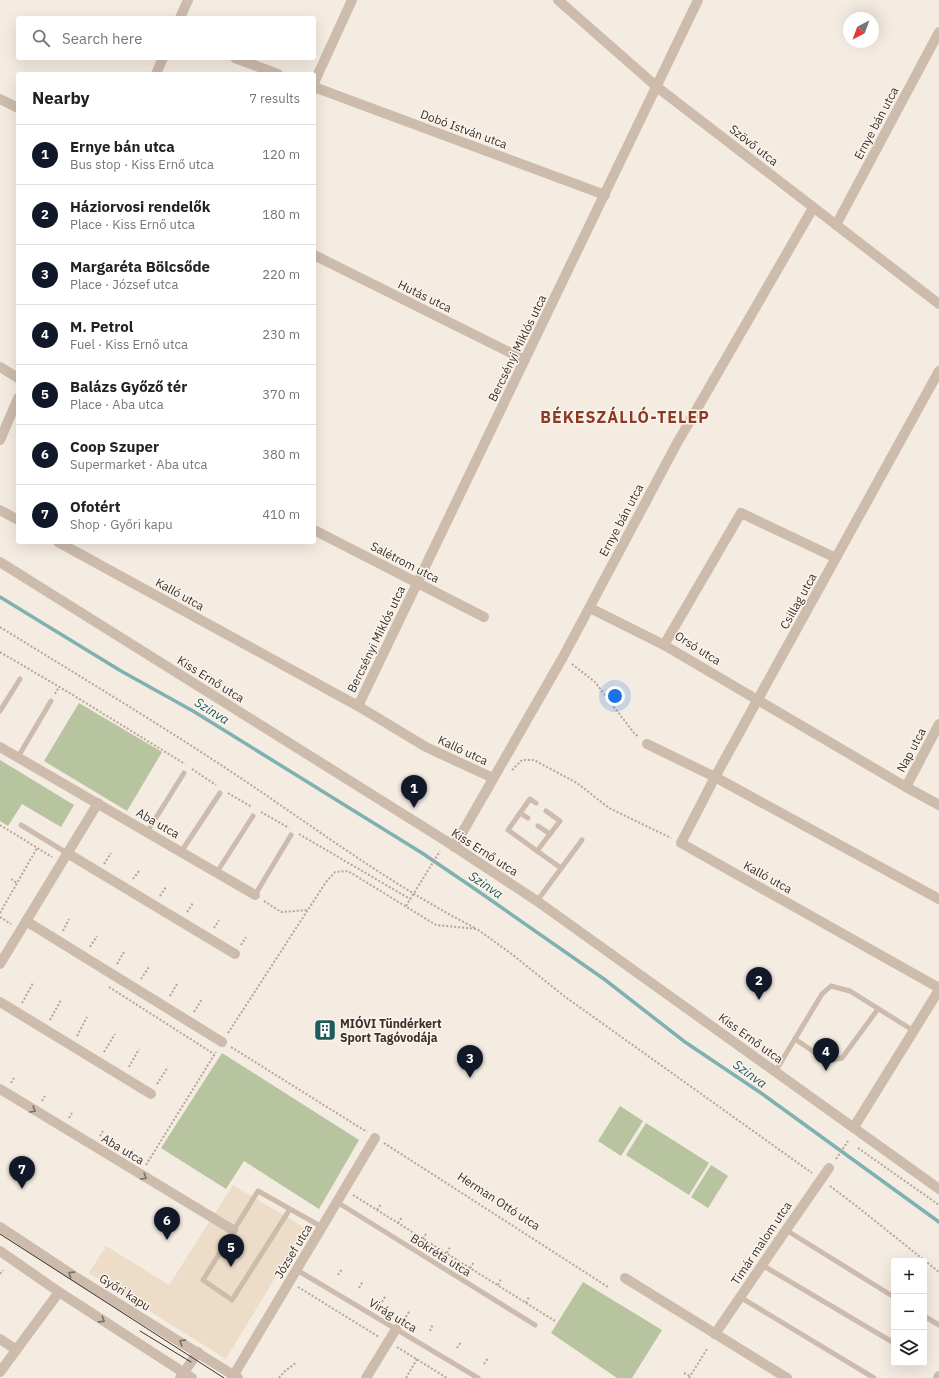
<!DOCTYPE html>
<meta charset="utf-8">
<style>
:root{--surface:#fff;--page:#f2f2f2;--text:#222;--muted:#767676;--line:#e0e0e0;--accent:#111827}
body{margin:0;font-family:"IBM Plex Sans",sans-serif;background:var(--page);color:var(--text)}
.controls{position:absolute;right:12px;bottom:12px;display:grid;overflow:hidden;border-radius:4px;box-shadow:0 4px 16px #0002}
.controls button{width:36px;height:36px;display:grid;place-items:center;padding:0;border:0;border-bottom:1px solid var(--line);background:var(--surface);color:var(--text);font:20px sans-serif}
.compass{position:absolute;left:843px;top:12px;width:36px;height:36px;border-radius:50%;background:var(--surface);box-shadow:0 4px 16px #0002;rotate:221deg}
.you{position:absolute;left:615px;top:696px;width:14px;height:14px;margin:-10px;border:3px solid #fff;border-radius:50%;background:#1a73e8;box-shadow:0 0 0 6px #1a73e833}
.badge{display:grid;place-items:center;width:26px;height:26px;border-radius:50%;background:var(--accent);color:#fff;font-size:13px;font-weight:700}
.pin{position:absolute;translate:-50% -33px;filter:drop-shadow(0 1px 2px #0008)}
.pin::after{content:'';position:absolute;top:21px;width:14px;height:12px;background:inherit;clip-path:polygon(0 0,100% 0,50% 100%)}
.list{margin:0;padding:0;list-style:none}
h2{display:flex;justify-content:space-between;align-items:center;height:52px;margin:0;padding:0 16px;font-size:17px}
h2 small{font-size:13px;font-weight:400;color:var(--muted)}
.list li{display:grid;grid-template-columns:26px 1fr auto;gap:12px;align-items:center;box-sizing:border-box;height:60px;padding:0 16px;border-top:1px solid var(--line)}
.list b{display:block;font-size:15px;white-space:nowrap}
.list p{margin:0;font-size:13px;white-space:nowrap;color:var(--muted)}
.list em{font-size:13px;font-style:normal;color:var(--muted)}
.icon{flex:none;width:22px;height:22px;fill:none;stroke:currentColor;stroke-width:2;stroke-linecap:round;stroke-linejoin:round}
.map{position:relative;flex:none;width:939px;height:1378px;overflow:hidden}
.search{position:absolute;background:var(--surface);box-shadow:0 4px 16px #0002;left:16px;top:16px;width:300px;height:44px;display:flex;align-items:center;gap:10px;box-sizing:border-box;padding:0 14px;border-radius:4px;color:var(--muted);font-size:15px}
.panel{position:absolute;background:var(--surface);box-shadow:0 4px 16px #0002;left:16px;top:72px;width:300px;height:472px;border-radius:4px}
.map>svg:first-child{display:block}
.green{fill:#b8c4a0}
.plaza{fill:#ecdcc8}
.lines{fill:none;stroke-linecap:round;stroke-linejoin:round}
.stream{stroke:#7fb0b2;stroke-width:3.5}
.path{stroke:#b9a596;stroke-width:2;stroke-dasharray:2 2;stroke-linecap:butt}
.service{stroke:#cdbbac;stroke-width:5}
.minor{stroke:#cdbbac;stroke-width:10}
.tertiary{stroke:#cdbbac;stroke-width:10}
.tram{stroke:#3b302b;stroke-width:1}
.oneway{stroke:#7d6f65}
.labels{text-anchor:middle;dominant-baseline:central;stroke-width:3;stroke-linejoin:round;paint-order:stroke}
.street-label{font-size:12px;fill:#3b302b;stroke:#fbf5ee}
.poi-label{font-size:12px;font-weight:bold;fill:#3b302b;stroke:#fbf5ee;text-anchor:start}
.water-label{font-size:13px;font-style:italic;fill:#1f5a5e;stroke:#fbf5ee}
.district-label{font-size:16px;font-weight:bold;letter-spacing:1px;fill:#8c3b22;stroke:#fbf5ee}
</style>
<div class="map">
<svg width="939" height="1378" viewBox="0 0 939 1378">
<rect width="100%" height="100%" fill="#f4ebe1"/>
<g class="green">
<path d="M79,703L162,752L127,811L44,761Z"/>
<path d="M0,760L74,805L61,827L22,804L8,826L0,821Z"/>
<path d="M222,1053L359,1140L319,1209L244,1161L226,1189L161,1148Z"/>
<path d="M620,1106L643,1121L621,1156L598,1141Z"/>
<path d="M646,1123L709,1163L689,1195L626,1155Z"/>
<path d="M711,1165L728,1176L708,1208L691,1197Z"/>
<path d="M583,1282L662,1330L632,1378H617L551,1333Z"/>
</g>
<path class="plaza" d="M233,1185L305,1228L226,1359L89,1273L106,1246L169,1285Z"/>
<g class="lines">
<path class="stream" d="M0,597L121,671L193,711L422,853L475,889L604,979L685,1042L761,1093L939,1222"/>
<g class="path">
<path d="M0,627C74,673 148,717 221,765C305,820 385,882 475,928"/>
<path d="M0,652L68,692L185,764"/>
<path d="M572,664L595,682L634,733L639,737"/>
<path d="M55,694L59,687"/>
<path d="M192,769L216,785"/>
<path d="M512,770L522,760H534L577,783L609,808L671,838"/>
<path d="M228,793L252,807"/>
<path d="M261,812L289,828"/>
<path d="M0,825L52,857"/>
<path d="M299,834L410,899"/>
<path d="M104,864L111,853"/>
<path d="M11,879L17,883"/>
<path d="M133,879L139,871"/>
<path d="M160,896L166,887"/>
<path d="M264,901L281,912L308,910"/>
<path d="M406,906L440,851"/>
<path d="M187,912L193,903"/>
<path d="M0,913L37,848"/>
<path d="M0,917L11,924"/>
<path d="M214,928L219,920"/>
<path d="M63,931L69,919"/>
<path d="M241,945L246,937"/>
<path d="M90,947L97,936"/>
<path d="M117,964L124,952"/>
<path d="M141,979L149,967"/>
<path d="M109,987L214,1054"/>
<path d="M170,996L177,984"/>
<path d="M22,1003L33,983"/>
<path d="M194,1012L202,999"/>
<path d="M50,1020L61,1000"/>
<path d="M228,1033L326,882L335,872L348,871L436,925L477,929L513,955L564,996L812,1173"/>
<path d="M77,1036L87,1017"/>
<path d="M231,1047L367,1132"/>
<path d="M104,1052L115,1034"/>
<path d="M129,1067L139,1049"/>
<path d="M11,1083L14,1078"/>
<path d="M157,1084L168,1067"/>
<path d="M42,1101L45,1096"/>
<path d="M69,1118L72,1113"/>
<path d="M100,1136L103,1131"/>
<path d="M384,1143L608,1287"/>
<path d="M858,1148L939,1205"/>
<path d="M130,1154L133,1149"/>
<path d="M836,1159L848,1141"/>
<path d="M146,1165L216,1052"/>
<path d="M830,1186L859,1208L939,1272"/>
<path d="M353,1195L555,1321"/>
<path d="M377,1210L381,1204"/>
<path d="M398,1223L402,1217"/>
<path d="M423,1239L427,1232"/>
<path d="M447,1253L450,1247"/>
<path d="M470,1268L474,1262"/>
<path d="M0,1274L3,1270"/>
<path d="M338,1275L342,1269"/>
<path d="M498,1285L501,1279"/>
<path d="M298,1287L379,1337"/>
<path d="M359,1288L363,1281"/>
<path d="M382,1302L386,1295"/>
<path d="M526,1303L529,1297"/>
<path d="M406,1317L410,1310"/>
<path d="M430,1331L433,1324"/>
<path d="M397,1347L447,1378"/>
<path d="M457,1348L461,1342"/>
<path d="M484,1364L488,1358"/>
<path d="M684,1373L690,1376"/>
<path d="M279,1378L285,1371L297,1362"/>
<path d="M406,1378L417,1359"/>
<path d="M689,1378L707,1349"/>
</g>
<g class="service">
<path d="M0,711L20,679"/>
<path d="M18,757L51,701"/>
<path d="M546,811L560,821L537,851L561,868"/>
<path d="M520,813L530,799L536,803"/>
<path d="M528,818L520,813L508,830L537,851"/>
<path d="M21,825L67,853"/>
<path d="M538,826L550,834"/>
<path d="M147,832L184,773"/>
<path d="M181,852L220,793"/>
<path d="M217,872L253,816"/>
<path d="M255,895L291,835"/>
<path d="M537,901L582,840"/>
<path d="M795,1039L827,1061L842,1058L878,1009"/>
<path d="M775,1072L822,994L831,986L850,991L914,1031"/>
<path d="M337,1202L535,1325"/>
<path d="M290,1209L232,1300L203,1280L258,1191L322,1227"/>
<path d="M786,1230L894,1297"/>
<path d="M762,1265L894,1343"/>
<path d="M297,1270L478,1378"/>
<path d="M740,1297L874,1378"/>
<path d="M924,1316L939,1325"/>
</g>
<g class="minor">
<path d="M558,0L657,87L939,304"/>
<path d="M180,18L188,0"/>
<path d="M235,58L278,74"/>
<path d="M156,74L163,58"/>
<path d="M314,83L352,0"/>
<path d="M314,87L605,195"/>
<path d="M0,99L18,108"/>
<path d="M836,225L939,32"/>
<path d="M314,255L525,360"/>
<path d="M0,367L18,378"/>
<path d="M939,371L715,777L681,843L939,988"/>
<path d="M0,440L18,398"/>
<path d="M0,510L18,520"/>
<path d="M314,530L484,617"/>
<path d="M58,542L358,706L426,747L493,778"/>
<path d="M836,558L741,513L664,645L906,787L939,805"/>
<path d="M590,608L664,645"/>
<path d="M358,706L698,0"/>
<path d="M647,744L715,777L939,899"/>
<path d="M0,747L255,895"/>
<path d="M906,787L939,724"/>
<path d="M454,847L563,657L676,445L813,208"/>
<path d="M67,853L235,954"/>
<path d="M26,921L222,1042"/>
<path d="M0,964L98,803"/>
<path d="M0,1002L151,1094"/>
<path d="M0,1089L233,1230"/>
<path d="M854,1127L939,990"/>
<path d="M625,1278L787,1378"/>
<path d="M715,1334L786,1230L829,1168"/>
<path d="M0,1339L15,1349"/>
<path d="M0,1372L59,1292"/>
<path d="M180,1378L198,1352"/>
<path d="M232,1378L375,1138"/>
<path d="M366,1378L396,1329"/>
<path d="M938,1378L939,1376"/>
</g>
<g class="tertiary">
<path d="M0,562L446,841L537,901L939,1189"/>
<path d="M0,1227L74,1276L238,1378"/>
<path d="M0,1251L59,1292L192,1378"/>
</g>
<g class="tram">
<path d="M0,1234L224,1378"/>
<path d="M140,1331L191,1362"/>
</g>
</g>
<defs><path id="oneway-chevron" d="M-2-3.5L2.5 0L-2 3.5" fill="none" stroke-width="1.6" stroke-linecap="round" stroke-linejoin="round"/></defs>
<g class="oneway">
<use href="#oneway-chevron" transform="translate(33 1110) rotate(31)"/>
<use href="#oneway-chevron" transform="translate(144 1177) rotate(31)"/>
<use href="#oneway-chevron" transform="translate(71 1274) rotate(-147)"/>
<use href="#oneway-chevron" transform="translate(102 1320) rotate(33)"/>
<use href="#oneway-chevron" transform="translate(182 1342) rotate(-148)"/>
</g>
<defs>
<g id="building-square" transform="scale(1.15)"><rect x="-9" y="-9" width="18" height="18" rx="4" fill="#1f5a5e" stroke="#fbf5ee"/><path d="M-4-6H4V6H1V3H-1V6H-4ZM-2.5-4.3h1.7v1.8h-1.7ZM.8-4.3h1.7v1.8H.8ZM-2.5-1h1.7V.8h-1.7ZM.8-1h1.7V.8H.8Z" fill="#fff"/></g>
</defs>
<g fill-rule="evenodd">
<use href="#building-square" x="325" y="1030"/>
</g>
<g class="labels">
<g class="street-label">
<text transform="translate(876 123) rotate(-62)">Ernye bán utca</text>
<text transform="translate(464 129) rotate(20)">Dobó István utca</text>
<text transform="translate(754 145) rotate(38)">Szövő utca</text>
<text transform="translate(425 296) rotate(26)">Hutás utca</text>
<text transform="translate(517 348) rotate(-64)">Bercsényi Miklós utca</text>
<text transform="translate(621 520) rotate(-62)">Ernye bán utca</text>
<text transform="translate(405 562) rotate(27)">Salétrom utca</text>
<text transform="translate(180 594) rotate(29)">Kalló utca</text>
<text transform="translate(798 601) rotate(-61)">Csillag utca</text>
<text transform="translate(376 639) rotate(-64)">Bercsényi Miklós utca</text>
<text transform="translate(698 648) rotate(32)">Orsó utca</text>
<text transform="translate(211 679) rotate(32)">Kiss Ernő utca</text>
<text transform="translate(463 750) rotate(25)">Kalló utca</text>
<text transform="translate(911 750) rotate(-62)">Nap utca</text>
<text transform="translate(158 823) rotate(30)">Aba utca</text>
<text transform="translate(485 852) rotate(33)">Kiss Ernő utca</text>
<text transform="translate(768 877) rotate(29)">Kalló utca</text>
<text transform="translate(751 1038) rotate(36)">Kiss Ernő utca</text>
<text transform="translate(123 1149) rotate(31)">Aba utca</text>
<text transform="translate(499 1201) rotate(33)">Herman Ottó utca</text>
<text transform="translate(761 1243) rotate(-56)">Tímár malom utca</text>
<text transform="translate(293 1251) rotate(-59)">József utca</text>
<text transform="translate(441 1255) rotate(32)">Bokréta utca</text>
<text transform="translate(125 1292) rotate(32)">Győri kapu</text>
<text transform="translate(393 1315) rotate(31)">Virág utca</text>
</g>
<g class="poi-label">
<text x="340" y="1023">MIÓVI Tündérkert<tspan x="340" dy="14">Sport Tagóvodája</tspan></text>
</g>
<g class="water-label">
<text transform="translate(212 711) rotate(32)">Szinva</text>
<text transform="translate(486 885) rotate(34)">Szinva</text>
<text transform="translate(750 1074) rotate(36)">Szinva</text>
</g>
<g class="district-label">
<text x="625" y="417">BÉKESZÁLLÓ-TELEP</text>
</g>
</g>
</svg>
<div class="controls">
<button>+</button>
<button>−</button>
<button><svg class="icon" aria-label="layers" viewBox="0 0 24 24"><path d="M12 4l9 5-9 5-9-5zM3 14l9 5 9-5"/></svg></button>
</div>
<svg class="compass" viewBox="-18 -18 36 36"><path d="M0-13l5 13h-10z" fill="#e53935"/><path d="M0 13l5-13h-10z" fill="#767676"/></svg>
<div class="you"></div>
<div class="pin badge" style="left:414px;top:808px">1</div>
<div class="pin badge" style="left:759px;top:1000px">2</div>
<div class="pin badge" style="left:470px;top:1078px">3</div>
<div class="pin badge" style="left:826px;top:1071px">4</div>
<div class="pin badge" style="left:231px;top:1267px">5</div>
<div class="pin badge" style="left:167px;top:1240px">6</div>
<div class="pin badge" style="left:22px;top:1189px">7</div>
<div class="search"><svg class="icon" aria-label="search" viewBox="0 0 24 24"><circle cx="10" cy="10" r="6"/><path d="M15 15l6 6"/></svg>Search here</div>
<section class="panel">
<h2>Nearby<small>7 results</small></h2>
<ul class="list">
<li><span class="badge">1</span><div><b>Ernye bán utca</b><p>Bus stop · Kiss Ernő utca</p></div><em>120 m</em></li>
<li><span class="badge">2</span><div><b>Háziorvosi rendelők</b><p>Place · Kiss Ernő utca</p></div><em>180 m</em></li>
<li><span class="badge">3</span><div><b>Margaréta Bölcsőde</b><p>Place · József utca</p></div><em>220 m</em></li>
<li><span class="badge">4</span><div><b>M. Petrol</b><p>Fuel · Kiss Ernő utca</p></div><em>230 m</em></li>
<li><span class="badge">5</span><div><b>Balázs Győző tér</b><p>Place · Aba utca</p></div><em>370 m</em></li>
<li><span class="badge">6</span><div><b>Coop Szuper</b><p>Supermarket · Aba utca</p></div><em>380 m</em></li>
<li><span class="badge">7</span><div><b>Ofotért</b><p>Shop · Győri kapu</p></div><em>410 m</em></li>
</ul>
</section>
</div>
